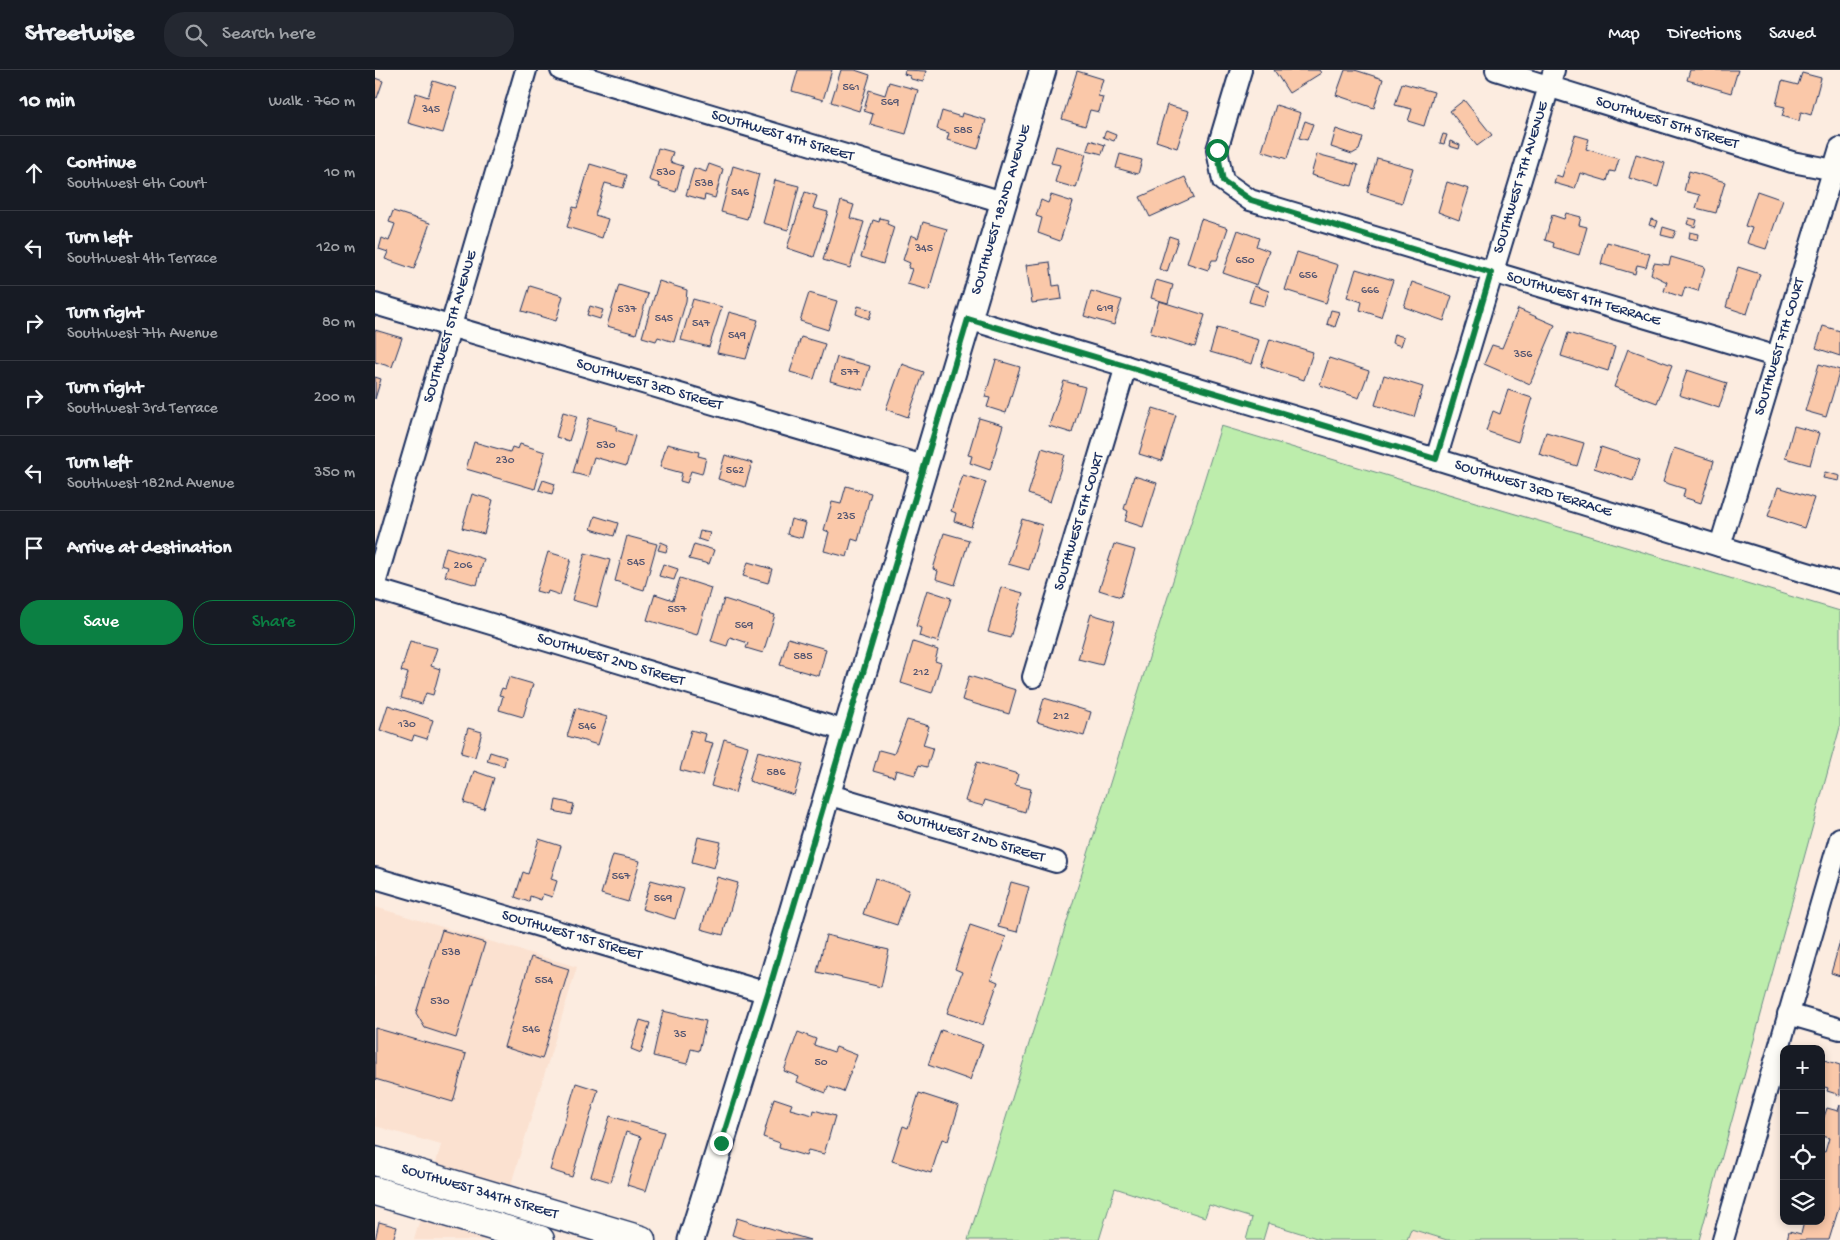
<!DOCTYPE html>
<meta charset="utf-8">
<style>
:root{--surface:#171b24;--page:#242831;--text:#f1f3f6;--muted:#9ea1a6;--line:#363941;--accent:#0b8043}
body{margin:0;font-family:"Gochi Hand",sans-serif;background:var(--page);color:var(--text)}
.controls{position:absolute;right:15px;bottom:15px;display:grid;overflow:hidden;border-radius:10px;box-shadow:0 2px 8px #0003}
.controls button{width:45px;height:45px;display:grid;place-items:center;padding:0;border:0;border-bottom:1px solid var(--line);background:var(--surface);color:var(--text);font:25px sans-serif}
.stop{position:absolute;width:15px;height:15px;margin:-11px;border:4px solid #0b8043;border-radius:50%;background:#fff}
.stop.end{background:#0b8043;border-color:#fff;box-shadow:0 1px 5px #0008}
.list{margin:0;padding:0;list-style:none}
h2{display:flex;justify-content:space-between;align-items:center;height:65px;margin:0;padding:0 20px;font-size:21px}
h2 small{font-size:16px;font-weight:400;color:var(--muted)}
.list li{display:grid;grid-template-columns:32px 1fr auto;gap:15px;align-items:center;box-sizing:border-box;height:75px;padding:0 20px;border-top:1px solid var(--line)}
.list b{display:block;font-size:19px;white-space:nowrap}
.list p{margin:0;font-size:16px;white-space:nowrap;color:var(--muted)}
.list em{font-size:16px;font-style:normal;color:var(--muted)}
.actions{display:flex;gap:10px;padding:15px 20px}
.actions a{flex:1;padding:11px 0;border:1px solid var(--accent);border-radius:20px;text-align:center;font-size:18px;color:var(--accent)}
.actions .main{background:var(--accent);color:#fff}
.icon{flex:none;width:28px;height:28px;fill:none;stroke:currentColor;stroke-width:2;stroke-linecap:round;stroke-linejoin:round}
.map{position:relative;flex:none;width:1465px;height:1170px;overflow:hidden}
header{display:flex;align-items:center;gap:30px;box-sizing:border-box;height:70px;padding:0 25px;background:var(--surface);border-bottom:1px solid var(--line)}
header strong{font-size:24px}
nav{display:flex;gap:28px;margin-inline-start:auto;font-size:18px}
.search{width:350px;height:45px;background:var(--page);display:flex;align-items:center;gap:12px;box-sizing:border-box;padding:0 18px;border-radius:20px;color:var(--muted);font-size:19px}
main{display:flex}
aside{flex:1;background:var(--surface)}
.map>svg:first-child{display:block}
.built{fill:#fbe1d0}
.green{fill:#bdedac;stroke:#6c8e85}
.building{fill:#fac8a9;stroke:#1b2f5e}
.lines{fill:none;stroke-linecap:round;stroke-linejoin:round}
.minor-casing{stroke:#1b2f5e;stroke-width:24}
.tertiary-casing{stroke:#1b2f5e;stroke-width:29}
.secondary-casing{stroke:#1b2f5e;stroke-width:31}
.minor{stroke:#fdfcf7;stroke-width:20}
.tertiary{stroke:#fdfcf7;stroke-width:25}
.secondary{stroke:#fdfcf7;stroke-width:28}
.route{stroke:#0b8043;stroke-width:6}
.labels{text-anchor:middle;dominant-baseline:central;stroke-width:4;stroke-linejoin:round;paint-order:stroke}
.number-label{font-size:12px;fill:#535571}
.street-label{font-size:15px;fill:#1b2f5e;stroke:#fdfcf7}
</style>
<header>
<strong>Streetwise</strong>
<div class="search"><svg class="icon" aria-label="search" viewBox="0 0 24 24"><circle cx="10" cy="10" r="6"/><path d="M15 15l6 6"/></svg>Search here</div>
<nav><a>Map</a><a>Directions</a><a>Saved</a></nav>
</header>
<main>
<aside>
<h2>10 min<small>Walk · 760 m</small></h2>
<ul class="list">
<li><svg class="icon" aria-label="ahead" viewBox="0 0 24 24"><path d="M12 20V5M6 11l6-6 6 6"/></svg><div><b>Continue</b><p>Southwest 6th Court</p></div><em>10 m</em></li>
<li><svg class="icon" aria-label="left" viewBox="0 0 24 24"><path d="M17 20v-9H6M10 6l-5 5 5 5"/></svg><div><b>Turn left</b><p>Southwest 4th Terrace</p></div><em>120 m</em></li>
<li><svg class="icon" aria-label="right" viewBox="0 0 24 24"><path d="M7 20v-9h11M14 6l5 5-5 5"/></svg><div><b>Turn right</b><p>Southwest 7th Avenue</p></div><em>80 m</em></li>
<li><svg class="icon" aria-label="right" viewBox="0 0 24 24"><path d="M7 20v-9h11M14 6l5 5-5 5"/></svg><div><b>Turn right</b><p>Southwest 3rd Terrace</p></div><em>200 m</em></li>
<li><svg class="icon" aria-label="left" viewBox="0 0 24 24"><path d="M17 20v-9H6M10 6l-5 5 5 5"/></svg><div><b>Turn left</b><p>Southwest 182nd Avenue</p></div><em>350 m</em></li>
<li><svg class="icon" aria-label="arrive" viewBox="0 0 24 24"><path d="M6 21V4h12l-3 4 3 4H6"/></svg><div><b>Arrive at destination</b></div></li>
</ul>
<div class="actions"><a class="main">Save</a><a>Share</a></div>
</aside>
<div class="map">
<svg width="1465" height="1170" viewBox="0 0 1465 1170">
<rect width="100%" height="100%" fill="#fcece0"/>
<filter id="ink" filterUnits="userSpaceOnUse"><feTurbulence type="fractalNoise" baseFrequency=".02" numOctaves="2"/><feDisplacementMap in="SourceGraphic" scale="10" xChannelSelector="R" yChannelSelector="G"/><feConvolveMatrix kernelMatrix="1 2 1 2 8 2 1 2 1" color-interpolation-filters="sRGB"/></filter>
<g filter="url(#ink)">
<g class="built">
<path d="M0,837L202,897L119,1170H39L66,1075L0,1056Z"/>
<path d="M1035,1159L1072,1170H1032Z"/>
</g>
<path class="green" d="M846,356L1465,541V657L1324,1170H1072L1036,1159L1032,1170H948L893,1153L888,1170H871L877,1148L834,1135L830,1147L740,1118L724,1170H593Z"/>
<g class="building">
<path d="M423,0H457L448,30L417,21Z"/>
<path d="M466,0H480L495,5L484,41L456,32Z"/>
<path d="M530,0L551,1L548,12L536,9L535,6L529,4Z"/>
<path d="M899,0H944L946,3L914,23Z"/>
<path d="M970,0H980L1008,9L999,38L961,25Z"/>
<path d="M1315,0H1363L1356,23L1312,10Z"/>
<path d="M702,1L728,9L723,26L728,27L724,42L715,40L710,56L687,49Z"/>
<path d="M1427,3L1446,8L1436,45L1426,42L1424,51L1407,46L1410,37L1401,35L1407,11L1423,15Z"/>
<path d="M0,8L8,11L2,28L0,27Z"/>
<path d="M58,11L81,18L68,63L33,53L41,23L53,27Z"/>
<path d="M514,12L543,20L531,64L495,54L498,44L489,41L494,20L510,25Z"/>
<path d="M1027,13L1059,22L1049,56L1033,51L1037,39L1020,35Z"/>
<path d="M1089,30L1117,65L1102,76L1075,41Z"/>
<path d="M792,35L814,41L802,78L781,71Z"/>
<path d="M901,35L926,43L912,89L887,81Z"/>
<path d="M567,41L586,47L587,43L611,50L603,79L572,70L574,63L562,59Z"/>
<path d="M930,51L938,54L932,70L924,68Z"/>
<path d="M961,59L988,68L984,80L977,84L956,77Z"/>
<path d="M731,61L741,65L739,71L728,67Z"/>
<path d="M1068,64L1072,65L1069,74L1065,73Z"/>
<path d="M1200,65L1214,69L1211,79L1244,89L1240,102L1235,101L1232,111L1205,103L1200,119L1179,113L1181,105L1187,107Z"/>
<path d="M715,70L730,75L727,84L712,80Z"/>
<path d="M1075,71L1085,75L1084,79L1074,76Z"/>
<path d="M681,76L711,84L701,118L680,112L685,95L676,93Z"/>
<path d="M283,78L298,82L295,92L308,96L301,122L284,117L285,114L274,110Z"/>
<path d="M745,84L767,90L763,104L741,98Z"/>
<path d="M942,84L983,95L977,116L936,105Z"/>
<path d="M1261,84L1290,93L1283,117L1254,108Z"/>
<path d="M1002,88L1038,98L1027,133L992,122Z"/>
<path d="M215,94L252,105L248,118L230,113L220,145L233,149L227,168L192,157L198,137L202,138Z"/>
<path d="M334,94L348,99L340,128L330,125L329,130L311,125L319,98L331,102Z"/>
<path d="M358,96L384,104L372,149L346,142Z"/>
<path d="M1314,101L1350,112L1341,143L1321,138L1325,125L1309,121Z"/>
<path d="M810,107L819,127L775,147L765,127Z"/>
<path d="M400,110L424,116L413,160L388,153Z"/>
<path d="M1072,112L1094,119L1084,150L1063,142Z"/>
<path d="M1382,121L1408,130L1391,179L1372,173L1377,158L1370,156Z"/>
<path d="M430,122L442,126L438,138L453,142L439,187L412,178Z"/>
<path d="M676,125L698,132L685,171L663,163L667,148L661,146L666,130L673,133Z"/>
<path d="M466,131L479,135L475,148L489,152L475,198L448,190Z"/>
<path d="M18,141L55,153L39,199L10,189L13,182L4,179L7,168L14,171L20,154L14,152Z"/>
<path d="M1191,143L1206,147L1204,155L1212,157L1204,185L1178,177L1179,173L1170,170L1177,145L1189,149Z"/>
<path d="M505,148L513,150L512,154L519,157L508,194L486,187L498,150L504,152Z"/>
<path d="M1314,148L1322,150L1320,157L1312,154Z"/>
<path d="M826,149L853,158L842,190H837L833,200L812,193Z"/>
<path d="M1276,149L1283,151L1281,157L1274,155Z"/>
<path d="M548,152L572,159L554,220L532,214L537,199L533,198L535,193L528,190L536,165L543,168Z"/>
<path d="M1288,157L1301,161L1298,168L1286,165Z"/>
<path d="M863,160L884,168L881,176L894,181L882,215L848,203Z"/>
<path d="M1315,162L1324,164L1323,170L1314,168Z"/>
<path d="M794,166L803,169L792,202L784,199Z"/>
<path d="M1232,172L1275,184L1271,197L1262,195L1260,204L1226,194Z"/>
<path d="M922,182L963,195L951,233L910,220Z"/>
<path d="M1296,187L1330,197L1323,221L1310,217L1307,227L1289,221L1292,212L1276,204L1279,193L1294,195Z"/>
<path d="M675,192L678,216L685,215L687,229L657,233L651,195Z"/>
<path d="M1363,197L1385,204L1372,244L1351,237Z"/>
<path d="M981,199L1018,210L1006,247L985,240L987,232L972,227Z"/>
<path d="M781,210L798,215L793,233L776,228Z"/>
<path d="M284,211L312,220L311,231L299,272L283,267L281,271L267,267Z"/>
<path d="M1037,212L1077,226L1069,251L1029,237Z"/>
<path d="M244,215L273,224L261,264L232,256Z"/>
<path d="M155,216L188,226L181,251L147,241Z"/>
<path d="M879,216L894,221L889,236L874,232Z"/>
<path d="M716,221L747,230L739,255L709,246Z"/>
<path d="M434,223L462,231L453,260L425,251Z"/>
<path d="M318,229L347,237L334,277L306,270Z"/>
<path d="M784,231L830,245L820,277L775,263Z"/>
<path d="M215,236L228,240L225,249L212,245Z"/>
<path d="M483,236L497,240L494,249L481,244Z"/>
<path d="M1143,239L1180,255L1155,314L1109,294L1117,275L1127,278Z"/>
<path d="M956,240L965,242L960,257L952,254Z"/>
<path d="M354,242L383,250L371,289L342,283Z"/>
<path d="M1448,256L1465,261V286L1441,278Z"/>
<path d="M842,258L884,270L877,294L835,282Z"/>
<path d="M0,260L27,268L17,297L0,292Z"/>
<path d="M1193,263L1240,277L1233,301L1186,286Z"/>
<path d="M1019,264L1029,267L1026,276L1017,273Z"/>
<path d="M426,267L450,274L439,309L415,302Z"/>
<path d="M895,269L938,282L929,310L886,296Z"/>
<path d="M1253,279L1297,295L1282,333L1239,317Z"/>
<path d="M462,287L495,296L488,320L455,311Z"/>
<path d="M954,288L994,301L984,328L945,315Z"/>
<path d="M621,290L645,297L631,343L612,337L615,328L610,327Z"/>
<path d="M527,294L549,302L533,347L511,339Z"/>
<path d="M1444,294L1465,300L1451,347L1430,341Z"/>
<path d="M1312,300L1352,313L1344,338L1304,325Z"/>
<path d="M1009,305L1048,317L1039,347L1000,335Z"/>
<path d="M0,307L6,309L0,329Z"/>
<path d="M689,311L710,317L697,363L674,356Z"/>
<path d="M1133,320L1157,328L1143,372L1111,361L1118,341L1125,344Z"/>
<path d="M778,338L801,345L787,391L764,384Z"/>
<path d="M188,342L202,346L194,371L181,367Z"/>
<path d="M214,348L242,356L241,360L260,366L251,396L219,387L213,407L198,403Z"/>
<path d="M604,348L628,355L615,400L595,393L597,386L593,385Z"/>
<path d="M1419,356L1444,363L1435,395L1410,388Z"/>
<path d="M1171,362L1209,373L1202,396L1164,384Z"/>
<path d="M99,372L135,382L137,377L143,379L145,374L170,382L160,419L91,399Z"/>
<path d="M292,374L324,382L323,386L331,388L327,404L316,401L312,413L305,411L307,403L285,397Z"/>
<path d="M1226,377L1265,390L1258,411L1219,398Z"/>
<path d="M667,378L690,385L675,432L653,424Z"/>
<path d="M1299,378L1339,391L1326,433L1308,427L1310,419L1288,412Z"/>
<path d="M350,385L377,393L370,417L343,409Z"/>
<path d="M1450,402L1465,406L1464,411L1448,408Z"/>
<path d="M588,405L611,412L596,457L579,451L581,443L576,441Z"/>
<path d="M759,406L782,413L768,457L750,451L753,441L749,439Z"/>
<path d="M168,410L180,414L177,424L164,420Z"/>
<path d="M471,416L496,423L483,471L477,469L472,487L449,481L454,462L449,460L457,432L466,434Z"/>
<path d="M1403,417L1439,428L1429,458L1393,446Z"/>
<path d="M97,424L118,430L109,464L87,458Z"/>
<path d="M220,446L243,453L239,466L216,459Z"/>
<path d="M416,449L431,453L427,468L412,464Z"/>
<path d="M647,449L667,455L654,500L633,494Z"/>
<path d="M325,461L335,463L332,472L323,469Z"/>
<path d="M569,463L594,470L580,515L561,509L563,501L558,499Z"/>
<path d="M252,466L282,474L269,520L240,511Z"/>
<path d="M286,472L293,475L291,482L283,480Z"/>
<path d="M319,474L339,480L334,494L314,489Z"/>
<path d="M739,474L760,480L746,527L724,520Z"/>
<path d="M71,477L109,489L102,515L70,506L73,497L66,495Z"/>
<path d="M173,482L196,489L185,525L173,521L172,524L161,521Z"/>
<path d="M210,483L235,490L222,537L197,530Z"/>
<path d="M373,492L397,499L393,513L368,506Z"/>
<path d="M288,494L303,499L299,510L284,506Z"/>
<path d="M305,508L336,518L322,565L272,550L280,524L298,530Z"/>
<path d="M626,517L648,523L635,568L613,562Z"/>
<path d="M552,520L576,528L563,572L544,566L546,558L541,556Z"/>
<path d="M349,529L400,545L388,583L371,578L373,573L355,567L352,576L336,571Z"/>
<path d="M716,544L740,551L727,595L703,589Z"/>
<path d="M413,568L451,579L444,606L405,595Z"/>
<path d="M35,571L62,578L56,596L65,599L58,625L51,623L47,634L26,628L33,603L26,601Z"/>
<path d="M538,572L563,580L560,591L566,593L557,623L526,613Z"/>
<path d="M594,606L641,620L634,644L587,630Z"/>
<path d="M134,607L158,614L148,647L124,640L128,626L124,625L127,618L130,619Z"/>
<path d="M669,628L716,642L709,666L662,652Z"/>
<path d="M13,635L58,650L52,669L39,665L37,671L5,660Z"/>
<path d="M201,638L232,647L223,675L192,666Z"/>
<path d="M532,650L554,656L548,675L558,678L552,697L544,695L540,705L521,700L519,707L498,701L504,680L519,684Z"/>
<path d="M93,658L107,662L100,687L86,683Z"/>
<path d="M316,660L331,664L329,671L338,673L328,706L305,700Z"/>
<path d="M349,669L373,676L360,723L336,716Z"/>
<path d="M383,681L428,694L419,725L374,711Z"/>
<path d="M115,682L131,687L129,696L112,691Z"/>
<path d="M602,692L643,704L640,715L656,719L650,742L610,730L608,736L590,731Z"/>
<path d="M99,701L119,708L109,739L89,733Z"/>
<path d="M181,730L199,734L196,745L179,741Z"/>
<path d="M323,767L346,772L339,798L317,792Z"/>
<path d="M164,769L186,776L176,809L182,811L177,827L168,824L166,830L155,826L154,832L140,827L148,802L153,804Z"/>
<path d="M238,785L265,791L253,832L226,824Z"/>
<path d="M342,807L363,813L348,865L326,859Z"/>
<path d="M500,808L534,820L522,855L488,844Z"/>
<path d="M276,810L309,819L300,849L267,839Z"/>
<path d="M636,812L654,817L642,862L623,857Z"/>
<path d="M595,855L631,867L616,909L623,912L608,955L572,943L587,902L580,899Z"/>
<path d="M67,860L110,873L81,968L50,958L41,943Z"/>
<path d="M451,865L514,880L506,917L442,902Z"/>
<path d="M1465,872V906L1456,903Z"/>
<path d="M156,887L194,899L167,989L129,977Z"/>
<path d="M288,941L331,951L324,981L316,979L312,994L278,986Z"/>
<path d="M265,950L275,953L266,983L256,979Z"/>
<path d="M0,958L91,984L78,1032L0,1009Z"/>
<path d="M566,960L608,974L595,1010L553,995Z"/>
<path d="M423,962L441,969L439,975L459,982L461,977L482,985L468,1022L453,1016L451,1023L422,1012L424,1007L409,1001Z"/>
<path d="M1446,989L1465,995V1025L1452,1021L1453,1018L1446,1016Z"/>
<path d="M201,1013L223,1020L197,1107L175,1100Z"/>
<path d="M544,1023L584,1036L573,1071L567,1069L556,1103L517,1091L528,1056L533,1058Z"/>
<path d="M399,1028L417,1034L415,1039L438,1045L439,1040L460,1046L449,1084L433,1080L431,1086L404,1078L405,1073L388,1067Z"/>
<path d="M1465,1035V1134L1454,1170H1412L1414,1161L1426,1164L1429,1152L1427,1151H1446V1081L1450,1082L1454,1068L1446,1066V1056L1452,1038L1463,1041Z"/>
<path d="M235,1046L289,1062L271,1121L252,1115L266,1067L251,1062L236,1112L216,1106Z"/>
<path d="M362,1148L381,1154L435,1170H373L357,1165Z"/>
<path d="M4,1152L22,1157L18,1170H0Z"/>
</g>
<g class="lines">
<g class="minor-casing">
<g id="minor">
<path id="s1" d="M186,0L628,132"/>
<path id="s2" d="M866,0L842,80L848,111L875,130L1403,287"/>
<path id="s3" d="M1121,0L1417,92L1465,101"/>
<path id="s4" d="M0,234L549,396"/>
<path id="s5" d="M593,249L1061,389L1465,513"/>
<path id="s6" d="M1061,389L1179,0"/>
<path id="s7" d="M1345,476L1465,78"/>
<path id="s8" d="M0,514L151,0"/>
<path id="s9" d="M0,519L471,661"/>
<path id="s10" d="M658,607L751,296"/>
<path id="s11" d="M452,724L681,792"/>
<path id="s12" d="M0,808L393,923"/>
<path d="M1413,944L1465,959"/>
<path d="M1348,1170L1465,768"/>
</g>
</g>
<g class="tertiary-casing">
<g id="tertiary">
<path id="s13" d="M316,1170L393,923L668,0"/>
</g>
</g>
<g class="secondary-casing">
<g id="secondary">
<path id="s14" d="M0,1091L266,1170"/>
<path d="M0,1121L165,1170"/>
</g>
</g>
<use href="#minor" class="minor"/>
<use href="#tertiary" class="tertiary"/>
<use href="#secondary" class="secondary"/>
</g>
</g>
<g class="lines" filter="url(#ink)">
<path class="route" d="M346,1073L393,923L593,249L1061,389L1116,203L876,130L848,111L842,80"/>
</g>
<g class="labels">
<g class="number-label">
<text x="476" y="18">561</text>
<text x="515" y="33">569</text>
<text x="56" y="40">345</text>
<text x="588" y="61">585</text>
<text x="291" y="103">530</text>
<text x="329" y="114">538</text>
<text x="365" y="123">546</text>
<text x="549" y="179">345</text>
<text x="870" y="191">650</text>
<text x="933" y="206">656</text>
<text x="995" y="221">666</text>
<text x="730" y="239">619</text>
<text x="252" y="240">537</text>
<text x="289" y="249">545</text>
<text x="326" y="254">547</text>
<text x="362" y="266">549</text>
<text x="1148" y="285">356</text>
<text x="475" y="303">577</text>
<text x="231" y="376">530</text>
<text x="130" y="391">230</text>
<text x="360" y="401">562</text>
<text x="471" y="447">235</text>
<text x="261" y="493">545</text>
<text x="88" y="496">206</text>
<text x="302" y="540">557</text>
<text x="369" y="556">569</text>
<text x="428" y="587">585</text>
<text x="546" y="603">212</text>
<text x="686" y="647">212</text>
<text x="32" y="655">130</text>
<text x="212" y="657">546</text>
<text x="401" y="703">586</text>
<text x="246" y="807">567</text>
<text x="288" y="829">569</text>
<text x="76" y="883">538</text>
<text x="169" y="911">554</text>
<text x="65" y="932">530</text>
<text x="156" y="960">546</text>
<text x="305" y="965">35</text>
<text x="446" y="993">50</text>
</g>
<g class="street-label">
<text stroke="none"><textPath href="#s3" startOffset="179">SOUTHWEST 5TH STREET</textPath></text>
<text stroke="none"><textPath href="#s1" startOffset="231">SOUTHWEST 4TH STREET</textPath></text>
<text stroke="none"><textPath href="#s6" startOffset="294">SOUTHWEST 7TH AVENUE</textPath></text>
<text stroke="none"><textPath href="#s13" startOffset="1076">SOUTHWEST 182ND AVENUE</textPath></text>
<text stroke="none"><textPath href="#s2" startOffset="496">SOUTHWEST 4TH TERRACE</textPath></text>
<text stroke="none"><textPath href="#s8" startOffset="268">SOUTHWEST 5TH AVENUE</textPath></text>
<text stroke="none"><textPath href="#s7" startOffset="208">SOUTHWEST 7TH COURT</textPath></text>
<text stroke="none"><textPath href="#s4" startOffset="286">SOUTHWEST 3RD STREET</textPath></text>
<text stroke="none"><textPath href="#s5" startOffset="590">SOUTHWEST 3RD TERRACE</textPath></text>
<text stroke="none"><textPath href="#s10" startOffset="162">SOUTHWEST 6TH COURT</textPath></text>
<text stroke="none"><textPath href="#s9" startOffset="246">SOUTHWEST 2ND STREET</textPath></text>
<text stroke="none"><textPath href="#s11" startOffset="150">SOUTHWEST 2ND STREET</textPath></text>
<text stroke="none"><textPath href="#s12" startOffset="205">SOUTHWEST 1ST STREET</textPath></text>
<text stroke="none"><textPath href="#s14" startOffset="109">SOUTHWEST 344TH STREET</textPath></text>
</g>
</g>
</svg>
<div class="controls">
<button>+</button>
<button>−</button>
<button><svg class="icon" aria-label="locate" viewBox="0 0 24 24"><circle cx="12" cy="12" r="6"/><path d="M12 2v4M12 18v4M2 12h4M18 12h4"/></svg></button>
<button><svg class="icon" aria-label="layers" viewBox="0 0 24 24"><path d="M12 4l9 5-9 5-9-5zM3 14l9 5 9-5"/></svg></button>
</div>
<div class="stop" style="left:842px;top:80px"></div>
<div class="stop end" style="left:346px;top:1073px"></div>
</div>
</main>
